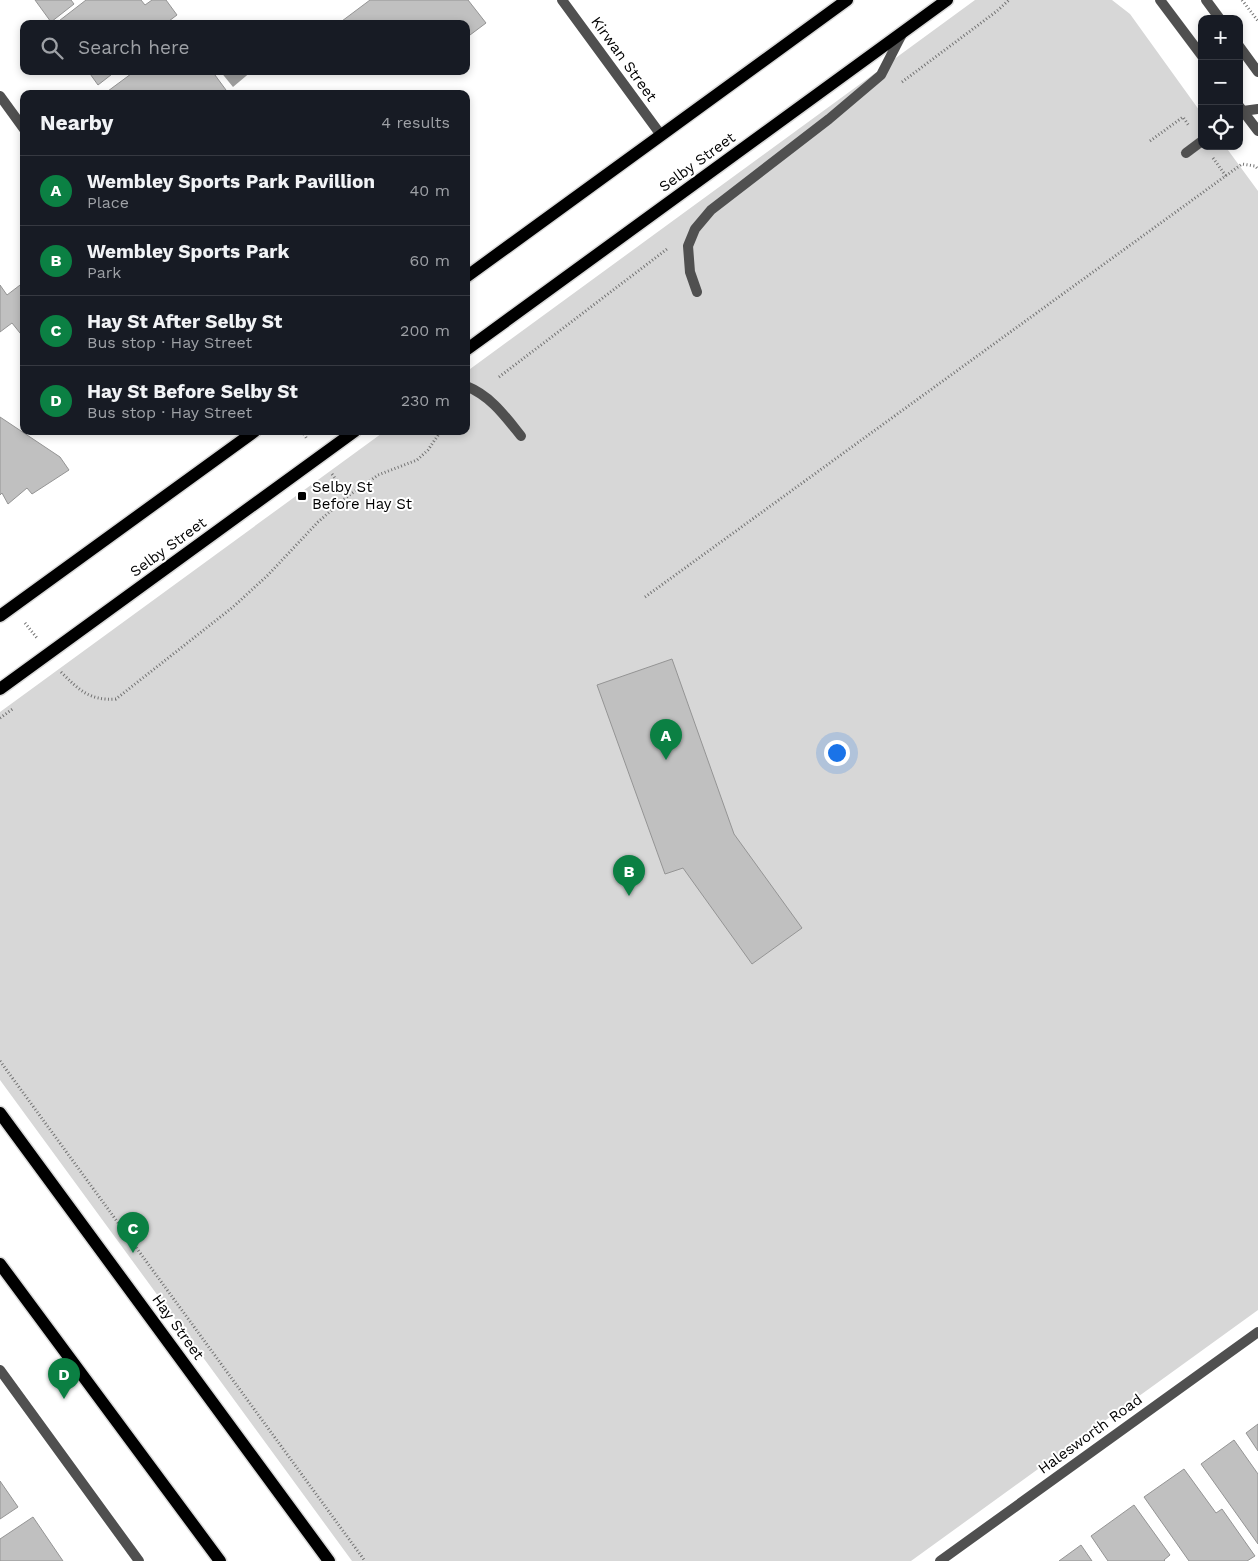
<!DOCTYPE html>
<meta charset="utf-8">
<style>
:root{--surface:#171b24;--page:#20242c;--text:#f1f3f6;--muted:#9ea1a6;--line:#363941;--accent:#0b8043}
body{margin:0;font-family:"Work Sans",sans-serif;background:var(--page);color:var(--text)}
.controls{position:absolute;right:15px;top:15px;display:grid;overflow:hidden;border-radius:10px;box-shadow:0 2px 8px #0003}
.controls button{width:45px;height:45px;display:grid;place-items:center;padding:0;border:0;border-bottom:1px solid var(--line);background:var(--surface);color:var(--text);font:25px sans-serif}
.you{position:absolute;left:836px;top:752px;width:18px;height:18px;margin:-12px;border:4px solid #fff;border-radius:50%;background:#1a73e8;box-shadow:0 0 0 8px #1a73e833}
.badge{display:grid;place-items:center;width:32px;height:32px;border-radius:50%;background:var(--accent);color:#fff;font-size:16px;font-weight:700}
.pin{position:absolute;translate:-50% -41px;filter:drop-shadow(0 1px 2px #0008)}
.pin::after{content:'';position:absolute;top:26px;width:18px;height:15px;background:inherit;clip-path:polygon(0 0,100% 0,50% 100%)}
.list{margin:0;padding:0;list-style:none}
h2{display:flex;justify-content:space-between;align-items:center;height:65px;margin:0;padding:0 20px;font-size:21px}
h2 small{font-size:16px;font-weight:400;color:var(--muted)}
.list li{display:grid;grid-template-columns:32px 1fr auto;gap:15px;align-items:center;box-sizing:border-box;height:70px;padding:0 20px;border-top:1px solid var(--line)}
.list b{display:block;font-size:19px;white-space:nowrap}
.list p{margin:0;font-size:16px;white-space:nowrap;color:var(--muted)}
.list em{font-size:16px;font-style:normal;color:var(--muted)}
.icon{flex:none;width:28px;height:28px;fill:none;stroke:currentColor;stroke-width:2;stroke-linecap:round;stroke-linejoin:round}
.map{position:relative;flex:none;width:1258px;height:1561px;overflow:hidden}
.search{position:absolute;background:var(--surface);box-shadow:0 2px 8px #0003;left:20px;top:20px;width:450px;height:55px;display:flex;align-items:center;gap:12px;box-sizing:border-box;padding:0 18px;border-radius:10px;color:var(--muted);font-size:19px}
.panel{position:absolute;background:var(--surface);box-shadow:0 2px 8px #0003;left:20px;top:90px;width:450px;height:345px;border-radius:10px}
.map>svg:first-child{display:block}
.green{fill:#d7d7d7}
.water{fill:#9e9e9e}
.building{fill:#c0c0c0;stroke:#949494}
.lines{fill:none;stroke-linecap:round;stroke-linejoin:round}
.primary-casing{stroke:#dbdbdb;stroke-width:15}
.path{stroke:#727272;stroke-width:3;stroke-dasharray:1 2.5;stroke-linecap:butt}
.service{stroke:#505050;stroke-width:10}
.minor{stroke:#505050;stroke-width:10}
.primary{stroke:#000;stroke-width:12}
.poi-dot{fill:#000;stroke:#fff;stroke-width:2}
.labels{text-anchor:middle;dominant-baseline:central;stroke-width:4;stroke-linejoin:round;paint-order:stroke}
.street-label{font-size:15px;fill:#000;stroke:#fff}
.poi-label{font-size:15px;fill:#000;stroke:#fff;text-anchor:start}
</style>
<div class="map">
<svg width="1258" height="1561" viewBox="0 0 1258 1561">
<rect width="100%" height="100%" fill="#fff"/>
<path class="green" d="M975,0H1112L1130,14L1202,114V146H1225L1258,191V1310L911,1561H352L0,1080V712L385,431H466V372Z"/>
<path class="water" d="M220,71H252L233,87Z"/>
<g class="building">
<path d="M35,0H71L74,4L51,22Z"/>
<path d="M86,0H141L145,5L152,0H166L177,15L165,24H55Z"/>
<path d="M370,0H468L486,23L466,38V24H338Z"/>
<path d="M88,71H116L98,85Z"/>
<path d="M135,71H212L226,90L221,94H110L108,91Z"/>
<path d="M24,282V338L12,323L0,332V285L7,295Z"/>
<path d="M0,417L60,457L69,470L32,494L27,488L8,504L2,493L0,495Z"/>
<path d="M672,659L734,834L802,928L752,964L683,868L665,874L597,685Z"/>
<path d="M1258,1424V1451L1246,1433Z"/>
<path d="M1234,1440L1258,1474V1544L1201,1464Z"/>
<path d="M1184,1469L1216,1513L1222,1509L1255,1556L1247,1561H1189L1144,1497Z"/>
<path d="M0,1481L18,1507L0,1519Z"/>
<path d="M1134,1505L1170,1555L1164,1560L1165,1561H1108L1091,1536Z"/>
<path d="M33,1517L63,1561H0V1539Z"/>
<path d="M1081,1545L1092,1561H1059Z"/>
</g>
<g class="lines">
<g class="primary-casing">
<g id="primary">
<path d="M466,277L847,0"/>
<path d="M466,350L947,0"/>
<path d="M0,616L255,431"/>
<path d="M0,689L355,431"/>
<path d="M0,1113L329,1561"/>
<path d="M0,1264L220,1561"/>
</g>
</g>
<g class="path">
<path d="M1242,0L1258,21"/>
<path d="M902,82L997,11L1009,0"/>
<path d="M1150,141L1183,117L1189,126"/>
<path d="M1213,158L1226,176"/>
<path d="M499,377L667,249"/>
<path d="M302,431L307,439"/>
<path d="M332,474L348,496"/>
<path d="M645,597L1242,164L1255,166L1258,169"/>
<path d="M25,623L37,638"/>
<path d="M61,672C78,689 89,701 116,699L233,607L268,575L318,522L348,496L378,475L417,460L428,450L441,431"/>
<path d="M0,718L14,708"/>
<path d="M0,1061L365,1561"/>
</g>
<g class="service">
<path d="M1239,114L1243,111L1258,109"/>
<path d="M1186,153L1202,141"/>
<path d="M697,292L690,272L688,246L695,229L711,210L829,119L881,75L902,34"/>
<path d="M466,386C491,396 505,416 521,436"/>
</g>
<g class="minor">
<path d="M562,0L661,135"/>
<path d="M1160,0L1202,56"/>
<path d="M1206,0L1220,19"/>
<path d="M1239,46L1258,72"/>
<path d="M0,96L24,129"/>
<path d="M1239,106L1258,131"/>
<path d="M0,1370L139,1561"/>
<path d="M940,1561L1258,1332"/>
</g>
<use href="#primary" class="primary"/>
</g>
<rect class="poi-dot" x="297" y="491" width="10" height="10" rx="2.5"/>
<g class="labels">
<g class="street-label">
<text transform="translate(624 59) rotate(54)">Kirwan Street</text>
<text transform="translate(697 162) rotate(-36)">Selby Street</text>
<text transform="translate(168 547) rotate(-36)">Selby Street</text>
<text transform="translate(178 1327) rotate(54)">Hay Street</text>
<text transform="translate(1090 1434) rotate(-36)">Halesworth Road</text>
</g>
<g class="poi-label">
<text x="312" y="487">Selby St<tspan x="312" dy="17">Before Hay St</tspan></text>
</g>
</g>
</svg>
<div class="controls">
<button>+</button>
<button>−</button>
<button><svg class="icon" aria-label="locate" viewBox="0 0 24 24"><circle cx="12" cy="12" r="6"/><path d="M12 2v4M12 18v4M2 12h4M18 12h4"/></svg></button>
</div>
<div class="you"></div>
<div class="pin badge" style="left:666px;top:760px">A</div>
<div class="pin badge" style="left:629px;top:896px">B</div>
<div class="pin badge" style="left:133px;top:1253px">C</div>
<div class="pin badge" style="left:64px;top:1399px">D</div>
<div class="search"><svg class="icon" aria-label="search" viewBox="0 0 24 24"><circle cx="10" cy="10" r="6"/><path d="M15 15l6 6"/></svg>Search here</div>
<section class="panel">
<h2>Nearby<small>4 results</small></h2>
<ul class="list">
<li><span class="badge">A</span><div><b>Wembley Sports Park Pavillion</b><p>Place</p></div><em>40 m</em></li>
<li><span class="badge">B</span><div><b>Wembley Sports Park</b><p>Park</p></div><em>60 m</em></li>
<li><span class="badge">C</span><div><b>Hay St After Selby St</b><p>Bus stop · Hay Street</p></div><em>200 m</em></li>
<li><span class="badge">D</span><div><b>Hay St Before Selby St</b><p>Bus stop · Hay Street</p></div><em>230 m</em></li>
</ul>
</section>
</div>
